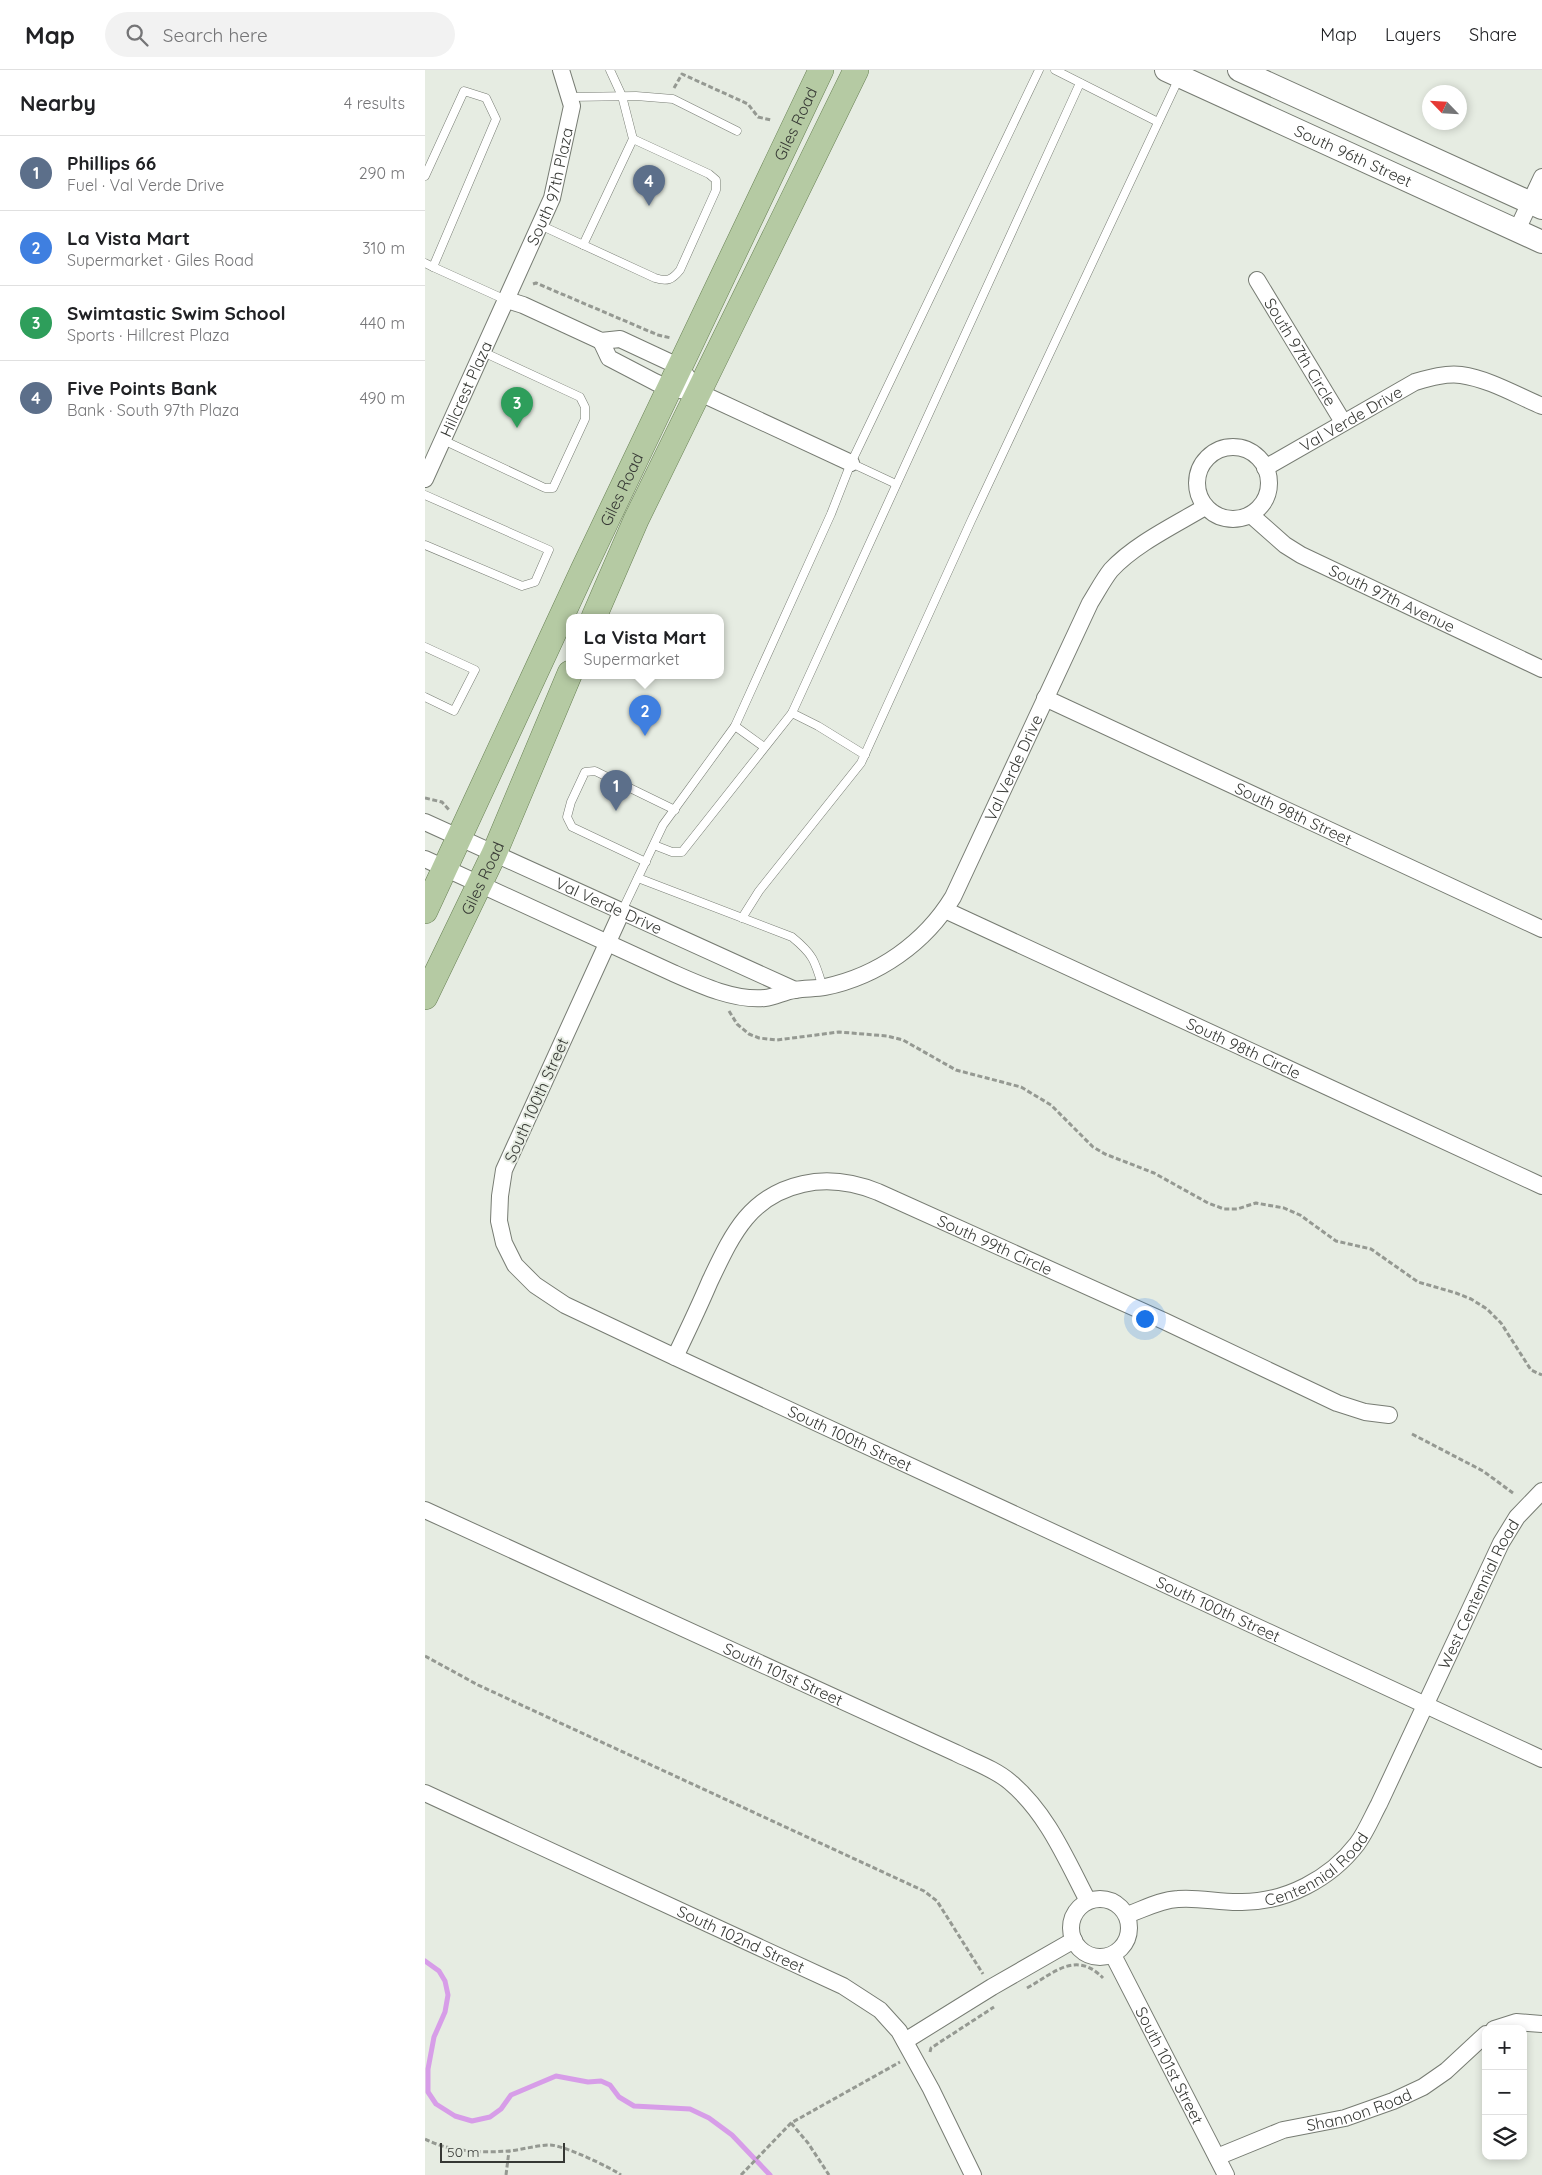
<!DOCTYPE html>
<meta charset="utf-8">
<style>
:root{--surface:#fff;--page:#f2f2f2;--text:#202124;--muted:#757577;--line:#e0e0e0;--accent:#db2777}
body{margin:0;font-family:Quicksand,sans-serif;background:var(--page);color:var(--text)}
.controls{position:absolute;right:15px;bottom:15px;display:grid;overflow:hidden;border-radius:10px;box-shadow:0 2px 8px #0003}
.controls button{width:45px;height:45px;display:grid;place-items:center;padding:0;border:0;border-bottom:1px solid var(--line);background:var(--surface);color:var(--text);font:25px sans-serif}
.compass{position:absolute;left:997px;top:15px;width:45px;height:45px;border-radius:50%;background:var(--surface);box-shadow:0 2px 8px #0003;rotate:295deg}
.scale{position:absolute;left:15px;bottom:12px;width:125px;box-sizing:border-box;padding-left:5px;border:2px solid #363834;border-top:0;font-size:14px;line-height:18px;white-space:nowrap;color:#363834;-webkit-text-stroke:4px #e6ece2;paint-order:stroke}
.you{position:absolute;left:719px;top:1248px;width:18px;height:18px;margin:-12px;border:4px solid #fff;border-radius:50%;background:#1a73e8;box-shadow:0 0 0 8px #1a73e833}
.badge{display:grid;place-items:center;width:32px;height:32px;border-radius:50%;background:var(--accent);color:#fff;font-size:16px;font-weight:700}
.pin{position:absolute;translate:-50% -41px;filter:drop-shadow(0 1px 2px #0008)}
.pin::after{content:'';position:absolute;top:26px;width:18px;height:15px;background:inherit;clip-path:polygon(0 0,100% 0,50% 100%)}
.popup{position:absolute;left:141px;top:544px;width:158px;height:65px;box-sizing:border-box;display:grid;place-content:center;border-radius:10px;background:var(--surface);filter:drop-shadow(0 1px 4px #0005);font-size:16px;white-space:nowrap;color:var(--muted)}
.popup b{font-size:19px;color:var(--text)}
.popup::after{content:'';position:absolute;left:50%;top:100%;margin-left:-10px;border:10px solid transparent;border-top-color:var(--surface)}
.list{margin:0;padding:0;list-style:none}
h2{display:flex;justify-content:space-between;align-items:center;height:65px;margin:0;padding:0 20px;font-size:21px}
h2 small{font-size:16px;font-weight:400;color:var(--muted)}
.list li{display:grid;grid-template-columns:32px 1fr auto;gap:15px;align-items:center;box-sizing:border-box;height:75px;padding:0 20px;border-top:1px solid var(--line)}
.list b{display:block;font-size:19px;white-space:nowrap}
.list p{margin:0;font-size:16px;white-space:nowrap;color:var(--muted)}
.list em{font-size:16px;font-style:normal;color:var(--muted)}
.icon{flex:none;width:28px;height:28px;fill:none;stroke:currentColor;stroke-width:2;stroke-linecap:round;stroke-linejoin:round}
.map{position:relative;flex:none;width:1117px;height:2105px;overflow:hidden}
header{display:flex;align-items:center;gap:30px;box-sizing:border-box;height:70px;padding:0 25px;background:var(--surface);border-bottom:1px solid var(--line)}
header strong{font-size:24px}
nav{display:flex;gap:28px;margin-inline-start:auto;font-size:18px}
.search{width:350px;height:45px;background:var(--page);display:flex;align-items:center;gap:12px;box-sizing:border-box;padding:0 18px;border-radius:28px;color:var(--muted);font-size:19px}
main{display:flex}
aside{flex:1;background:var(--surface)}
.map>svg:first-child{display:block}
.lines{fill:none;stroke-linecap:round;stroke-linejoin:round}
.stream{stroke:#d79de8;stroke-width:5}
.service-casing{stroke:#777c73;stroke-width:9}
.minor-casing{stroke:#777c73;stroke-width:18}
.secondary-casing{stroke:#777c73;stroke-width:24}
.primary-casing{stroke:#688054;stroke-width:26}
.path{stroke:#959992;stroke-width:3;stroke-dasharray:5 2.5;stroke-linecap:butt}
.service{stroke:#fff;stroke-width:8}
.minor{stroke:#fff;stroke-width:16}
.secondary{stroke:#fff;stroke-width:22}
.primary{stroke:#b5caa3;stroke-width:25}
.labels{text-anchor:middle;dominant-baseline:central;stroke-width:4;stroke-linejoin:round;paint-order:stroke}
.street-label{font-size:16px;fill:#363834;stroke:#e6ece2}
</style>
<header>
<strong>Map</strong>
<div class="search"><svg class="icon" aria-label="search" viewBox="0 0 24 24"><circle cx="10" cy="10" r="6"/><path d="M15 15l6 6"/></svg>Search here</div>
<nav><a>Map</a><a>Layers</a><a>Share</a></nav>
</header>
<main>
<aside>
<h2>Nearby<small>4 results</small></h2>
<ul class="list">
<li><span class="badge" style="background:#5c6f8a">1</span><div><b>Phillips 66</b><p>Fuel · Val Verde Drive</p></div><em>290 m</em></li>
<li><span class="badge" style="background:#3f7fe0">2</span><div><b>La Vista Mart</b><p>Supermarket · Giles Road</p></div><em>310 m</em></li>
<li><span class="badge" style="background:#2e9e5b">3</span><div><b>Swimtastic Swim School</b><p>Sports · Hillcrest Plaza</p></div><em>440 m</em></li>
<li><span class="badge" style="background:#5c6f8a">4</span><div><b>Five Points Bank</b><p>Bank · South 97th Plaza</p></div><em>490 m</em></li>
</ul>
</aside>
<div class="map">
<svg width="1117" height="2105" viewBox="0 0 1117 2105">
<rect width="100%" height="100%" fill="#e6ece2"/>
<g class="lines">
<path class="stream" d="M0,1891L14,1901L20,1911L23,1925L20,1942L9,1967L3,1999V2022L11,2034L30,2046L47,2051L65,2047L76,2039L86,2025L131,2006L163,2012L176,2011L185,2015L194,2027L209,2036L265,2039L284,2048L307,2065L345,2105"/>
<g class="service-casing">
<g id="service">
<path d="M630,0L733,52"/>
<path d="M144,27L211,26L248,29L312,61"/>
<path d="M0,106L39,21L61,28L71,49L8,197L0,193"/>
<path d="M115,155L230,208C242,212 247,210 255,200L291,120V110L284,104L208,69"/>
<path d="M158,175L208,69L197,26L185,0"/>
<path d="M8,197L81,230"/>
<path d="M18,370L120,418H128L160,349V337L155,327L58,282"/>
<path d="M426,393L471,414"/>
<path d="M0,425L124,480L110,512L97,516L0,475"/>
<path d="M0,577L50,600L29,641L0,627"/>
<path d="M367,643L393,656L440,685"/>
<path d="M310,656L339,677"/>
<path d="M229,775L247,782H257L367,643L655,13"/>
<path d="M221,792L147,757L142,747L146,732L160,702L170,701L250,740"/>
<path d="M213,808L367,867C389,885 390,891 398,918"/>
<path d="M197,841L238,755L310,656L406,444L426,393L614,0"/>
<path d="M317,848L334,821L436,693L546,451L754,8"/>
</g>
</g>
<g class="minor-casing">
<g id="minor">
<path d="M1092,160L1117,107"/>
<path id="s1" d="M832,210L918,352"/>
<path d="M82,230L98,235L176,271L195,269L255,297L273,322"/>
<path d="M176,271L184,288L230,312L245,319L273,322L426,393"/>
<circle cx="808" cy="413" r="36"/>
<path id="s2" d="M840,398L990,312C1004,308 1021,303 1036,305C1064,309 1091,325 1117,336"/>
<path id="s3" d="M0,409L127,128L147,36L136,0"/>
<path id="s4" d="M826,445L860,475L876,485L1117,599"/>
<path id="s5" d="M620,628L1117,859"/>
<path id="s6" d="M0,752L370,920"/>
<path id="s7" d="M0,789L248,903C275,915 310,931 340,928C350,927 360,921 370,920C380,918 390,919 400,917C453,906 500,873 528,827L665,533C672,522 678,510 686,500C710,474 750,455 780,437"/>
<path id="s8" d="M520,840L1117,1116"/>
<path id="s9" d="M197,841L79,1100L75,1126L74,1151L79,1173L90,1195L110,1215L140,1235L250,1287L1117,1689"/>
<path id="s10" d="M250,1287C262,1262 274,1237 285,1211C307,1165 324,1126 378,1114C404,1108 428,1112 453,1122L739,1251L912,1333L940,1342L964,1345"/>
<path id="s11" d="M0,1440L531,1683C549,1692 570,1699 585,1712C622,1743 641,1789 663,1831"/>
<path id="s12" d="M0,1723L418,1916L455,1940L474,1961L506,2019L548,2105"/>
<circle cx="675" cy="1858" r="29"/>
<path id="s13" d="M702,1845C719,1839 735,1830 753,1829C774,1827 796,1833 817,1832C861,1832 905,1809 932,1774C941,1762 947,1747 954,1734L1076,1473L1092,1447L1117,1421"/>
<path id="s14" d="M688,1885L801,2105"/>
<path d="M1069,1959L1091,1952L1117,1954"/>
<path d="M480,1971L567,1917L649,1870"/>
<path id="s15" d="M792,2087L858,2060L920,2048L968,2031L998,2017L1021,2001L1061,1964"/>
</g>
</g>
<g class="secondary-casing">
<g id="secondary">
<path id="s16" d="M741,0L1117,172"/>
<path d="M814,0L1117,138"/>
</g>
</g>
<g class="primary-casing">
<g id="primary">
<path d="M169,547L211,450L431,0"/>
<path id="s17" d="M0,841L158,500L396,0"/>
<path id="s18" d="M0,927L69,784L145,603"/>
</g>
</g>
<g class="path">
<path d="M249,18L257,4L323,34L333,47L346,50"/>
<path d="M108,214L111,213L233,265L246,268"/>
<path d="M0,728L17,732L25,741"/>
<path d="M304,941L312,954L324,964L334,968L352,970L414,962L462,966L478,970L531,1000L596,1017L626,1035L668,1077L680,1084L729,1103L783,1133L799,1139H812L831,1133L859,1138L875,1145L911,1171L946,1179L993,1212L1031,1223L1046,1229L1062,1239L1076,1253L1106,1300L1117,1305"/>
<path d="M987,1364L1058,1401L1088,1423"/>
<path d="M0,1586L53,1615L499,1821L512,1831L558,1904"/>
<path d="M602,1918C629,1903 651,1880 678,1908"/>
<path d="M505,1982L506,1978L569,1937"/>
<path d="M366,2053L383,2073L404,2105"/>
<path d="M0,2069C25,2082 56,2083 83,2081C97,2080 111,2075 125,2075C138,2075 185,2097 196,2105"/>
<path d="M81,2105L84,2081"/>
<path d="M316,2105L366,2053L475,1992"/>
</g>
<use href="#service" class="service"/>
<use href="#minor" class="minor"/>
<use href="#secondary" class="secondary"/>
<use href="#primary" class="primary"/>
</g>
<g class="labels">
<g class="street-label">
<text stroke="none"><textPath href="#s17" startOffset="870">Giles Road</textPath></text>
<text stroke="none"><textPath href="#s16" startOffset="206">South 96th Street</textPath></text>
<text stroke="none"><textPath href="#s3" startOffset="319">South 97th Plaza</textPath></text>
<text stroke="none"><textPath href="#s1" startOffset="84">South 97th Circle</textPath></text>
<text stroke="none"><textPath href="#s3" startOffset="99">Hillcrest Plaza</textPath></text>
<text stroke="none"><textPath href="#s2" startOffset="99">Val Verde Drive</textPath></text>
<text stroke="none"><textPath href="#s17" startOffset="465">Giles Road</textPath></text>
<text stroke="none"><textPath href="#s4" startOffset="165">South 97th Avenue</textPath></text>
<text stroke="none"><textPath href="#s7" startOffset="734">Val Verde Drive</textPath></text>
<text stroke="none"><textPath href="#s5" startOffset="274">South 98th Street</textPath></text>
<text stroke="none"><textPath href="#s18" startOffset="132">Giles Road</textPath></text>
<text stroke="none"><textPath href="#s6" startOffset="202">Val Verde Drive</textPath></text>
<text stroke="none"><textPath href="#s8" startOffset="329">South 98th Circle</textPath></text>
<text transform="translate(111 1030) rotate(-66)">South 100th Street</text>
<text stroke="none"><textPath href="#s10" startOffset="429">South 99th Circle</textPath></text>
<text stroke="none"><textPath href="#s9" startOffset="762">South 100th Street</textPath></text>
<text stroke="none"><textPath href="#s13" startOffset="529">West Centennial Road</textPath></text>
<text stroke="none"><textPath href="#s9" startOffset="1168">South 100th Street</textPath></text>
<text stroke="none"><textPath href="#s11" startOffset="394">South 101st Street</textPath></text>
<text stroke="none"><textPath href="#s13" startOffset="202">Centennial Road</textPath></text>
<text stroke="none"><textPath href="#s12" startOffset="348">South 102nd Street</textPath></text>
<text stroke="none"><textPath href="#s14" startOffset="124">South 101st Street</textPath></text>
<text stroke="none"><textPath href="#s15" startOffset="150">Shannon Road</textPath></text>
</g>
</g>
</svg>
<div class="controls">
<button>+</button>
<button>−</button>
<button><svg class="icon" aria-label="layers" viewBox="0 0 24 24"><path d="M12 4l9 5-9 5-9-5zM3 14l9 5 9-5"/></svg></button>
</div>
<svg class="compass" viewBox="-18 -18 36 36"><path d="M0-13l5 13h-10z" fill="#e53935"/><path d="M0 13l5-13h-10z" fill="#757577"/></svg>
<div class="scale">50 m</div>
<div class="you"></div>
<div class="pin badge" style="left:191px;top:741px;background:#5c6f8a">1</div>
<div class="pin badge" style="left:220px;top:666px;background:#3f7fe0">2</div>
<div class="popup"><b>La Vista Mart</b>Supermarket</div>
<div class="pin badge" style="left:92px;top:358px;background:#2e9e5b">3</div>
<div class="pin badge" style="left:224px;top:136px;background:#5c6f8a">4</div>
</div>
</main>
